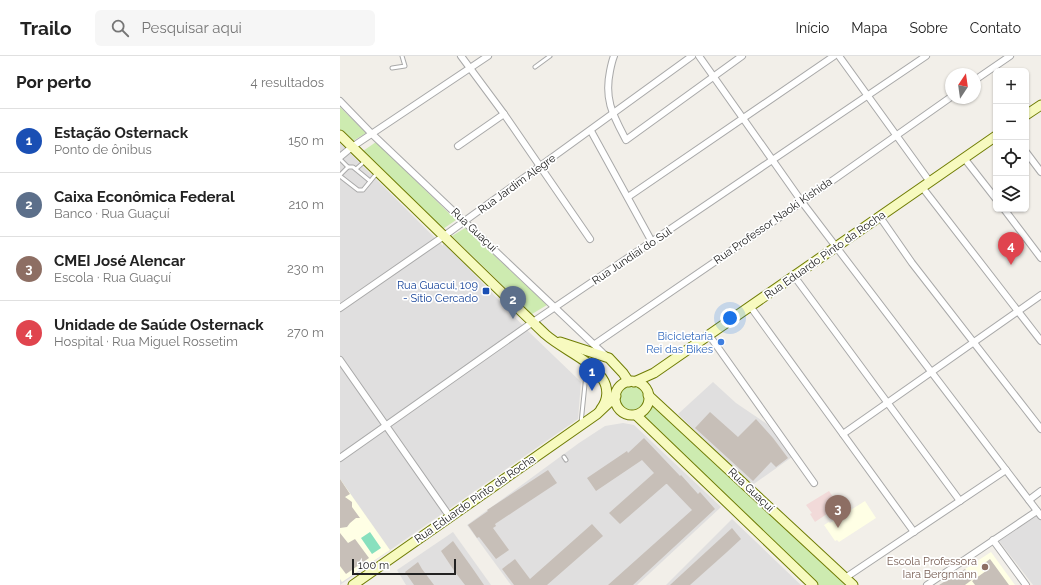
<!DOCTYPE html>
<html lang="pt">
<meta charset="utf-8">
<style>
:root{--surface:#fff;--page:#f6f6f6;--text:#222;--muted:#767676;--line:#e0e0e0;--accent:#0f766e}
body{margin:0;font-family:Raleway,sans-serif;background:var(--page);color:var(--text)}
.controls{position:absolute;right:12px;top:12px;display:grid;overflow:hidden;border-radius:6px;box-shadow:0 1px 3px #0004}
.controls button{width:36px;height:36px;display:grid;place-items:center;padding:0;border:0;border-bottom:1px solid var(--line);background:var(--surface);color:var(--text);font:20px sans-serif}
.compass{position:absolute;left:605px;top:12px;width:36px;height:36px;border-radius:50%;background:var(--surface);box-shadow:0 1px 3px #0004;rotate:13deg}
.scale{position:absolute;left:12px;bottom:10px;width:104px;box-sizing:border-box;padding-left:4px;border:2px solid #222;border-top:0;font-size:11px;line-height:14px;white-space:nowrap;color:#222;-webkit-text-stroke:3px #fff;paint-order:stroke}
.you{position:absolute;left:390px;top:262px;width:14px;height:14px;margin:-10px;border:3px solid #fff;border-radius:50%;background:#1a73e8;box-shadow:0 0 0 6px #1a73e833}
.badge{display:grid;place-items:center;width:26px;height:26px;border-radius:50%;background:var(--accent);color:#fff;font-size:13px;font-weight:700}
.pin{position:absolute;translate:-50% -33px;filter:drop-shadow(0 1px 2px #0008)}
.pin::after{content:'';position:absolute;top:21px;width:14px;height:12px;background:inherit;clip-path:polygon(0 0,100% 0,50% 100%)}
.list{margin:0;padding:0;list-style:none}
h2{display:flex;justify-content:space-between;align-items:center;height:52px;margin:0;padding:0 16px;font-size:17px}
h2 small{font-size:13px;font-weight:400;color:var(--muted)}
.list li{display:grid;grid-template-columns:26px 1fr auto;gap:12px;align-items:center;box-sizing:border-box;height:64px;padding:0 16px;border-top:1px solid var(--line)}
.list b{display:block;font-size:15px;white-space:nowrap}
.list p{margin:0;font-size:13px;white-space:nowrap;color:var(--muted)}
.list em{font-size:13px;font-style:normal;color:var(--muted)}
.icon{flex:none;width:22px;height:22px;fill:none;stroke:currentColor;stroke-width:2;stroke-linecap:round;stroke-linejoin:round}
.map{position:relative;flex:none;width:701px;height:529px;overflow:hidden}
header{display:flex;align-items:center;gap:24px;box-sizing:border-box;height:56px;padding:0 20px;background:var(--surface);border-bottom:1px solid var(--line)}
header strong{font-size:19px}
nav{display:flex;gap:22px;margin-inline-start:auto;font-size:14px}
.search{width:280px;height:36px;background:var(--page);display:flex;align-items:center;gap:10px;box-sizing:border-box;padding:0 14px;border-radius:6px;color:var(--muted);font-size:15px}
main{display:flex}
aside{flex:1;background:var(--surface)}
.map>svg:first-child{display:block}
.residential{fill:#e0dfdf}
.commercial{fill:#f2dad9}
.education{fill:#ffffe5}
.grass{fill:#cdebb0}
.pitch{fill:#88e0be}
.building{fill:#c7bfb8}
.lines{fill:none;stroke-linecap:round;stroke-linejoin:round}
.lane-casing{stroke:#a9a9a9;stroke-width:5}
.street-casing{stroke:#a9a9a9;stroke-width:8}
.secondary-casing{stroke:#707d05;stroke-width:11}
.lane{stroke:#fff;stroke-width:3}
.street{stroke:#fff;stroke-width:6}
.secondary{stroke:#f7fabf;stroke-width:9}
.transit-dot{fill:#1a4fb4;stroke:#fff;stroke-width:1.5}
.shop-dot{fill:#3f7fe0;stroke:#fff;stroke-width:1.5}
.education-dot{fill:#8d6e63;stroke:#fff;stroke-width:1.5}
.labels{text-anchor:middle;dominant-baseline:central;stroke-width:3.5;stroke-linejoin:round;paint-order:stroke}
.street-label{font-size:11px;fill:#222;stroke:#fff}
.transit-label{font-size:11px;fill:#164399;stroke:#fff;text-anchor:end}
.shop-label{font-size:11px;fill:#366cbe;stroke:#fff;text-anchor:end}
.education-label{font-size:11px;fill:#785e54;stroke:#fff;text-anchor:end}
</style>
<header>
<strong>Trailo</strong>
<div class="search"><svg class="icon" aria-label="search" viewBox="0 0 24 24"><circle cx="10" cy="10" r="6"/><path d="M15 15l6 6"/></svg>Pesquisar aqui</div>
<nav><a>Início</a><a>Mapa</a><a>Sobre</a><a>Contato</a></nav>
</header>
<main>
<aside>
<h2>Por perto<small>4 resultados</small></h2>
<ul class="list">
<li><span class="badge" style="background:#1a4fb4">1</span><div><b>Estação Osternack</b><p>Ponto de ônibus</p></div><em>150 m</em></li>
<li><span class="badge" style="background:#5c6f8a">2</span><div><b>Caixa Econômica Federal</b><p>Banco · Rua Guaçuí</p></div><em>210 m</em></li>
<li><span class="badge" style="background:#8d6e63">3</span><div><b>CMEI José Alencar</b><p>Escola · Rua Guaçuí</p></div><em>230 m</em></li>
<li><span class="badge" style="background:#e0444e">4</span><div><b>Unidade de Saúde Osternack</b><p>Hospital · Rua Miguel Rossetim</p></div><em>270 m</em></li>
</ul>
</aside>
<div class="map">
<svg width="701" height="529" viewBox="0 0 701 529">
<rect width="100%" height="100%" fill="#f2efe9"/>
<g class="residential">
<path d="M0,87L103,190V185L189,276L241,326L238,363L0,529Z"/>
<path d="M373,326L396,347L427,368L452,401L411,430L338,358Z"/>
<path d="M283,367L294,369L381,451L297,529H171L127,469L239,387L265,370Z"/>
<path d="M701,457V529H693L659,485Z"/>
<path d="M392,463L461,529H326Z"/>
<path d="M113,476L151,529H66L57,514Z"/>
</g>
<path class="commercial" d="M489,435L493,441L497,439L503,447L475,466L470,458L472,457L466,449Z"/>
<g class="education">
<path d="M0,423L50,494L2,526L0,523Z"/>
<path d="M525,445L536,462L499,486L497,484L495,485L484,469L489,466L490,467Z"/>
<path d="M651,496L675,529H600L625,513Z"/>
</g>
<g class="grass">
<path d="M0,51L26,77L13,85L0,73Z"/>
<path d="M36,86L116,164L103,173L23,95Z"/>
<path d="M125,172L207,249L192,258L112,180Z"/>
<circle cx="293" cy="342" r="14"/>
<path d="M313,348L507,529H478L304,360Z"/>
</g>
<path class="pitch" d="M30,476L41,492L32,498L21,482Z"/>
<g class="building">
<path d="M370,356L398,381L416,363L433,382L448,402L436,411L431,406L413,425L355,372Z"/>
<path d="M304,382L340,420L341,419L358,438L360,436L375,453L293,529H268L352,454L327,428H326L280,468L269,457L314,417L302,404L256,435L247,422L287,395L288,397Z"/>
<path d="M208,414L217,427L155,468L156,470L153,472L169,494L156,503L139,481L137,482L128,469L148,455L147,454Z"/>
<path d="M0,423L10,438L5,441L12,446V451L20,462H16L10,467L7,471L0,472Z"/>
<path d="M252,468L263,480L207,529H174L162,513L175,503L190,523Z"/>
<path d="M392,472L401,483L387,496L350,529H330Z"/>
<path d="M0,477L8,487L15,483L29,502L6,518L0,510Z"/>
<path d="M113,485L133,513L144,529H125L115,516L101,495Z"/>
<path d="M650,503L669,529H635L632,525L646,515L642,509Z"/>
<path d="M78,506L82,513L94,529H74L65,516Z"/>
<path d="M625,513L633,523L625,529H599Z"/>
</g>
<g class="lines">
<g class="lane-casing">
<g id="lane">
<path d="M195,11L210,0"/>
<path d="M52,12L65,10L62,0"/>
<path d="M0,103L8,111"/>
<path d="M16,113L25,105"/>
<path d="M0,119L8,111H13L30,125"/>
<path d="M0,120L18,134H23L37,117"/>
<path d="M241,367L247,309"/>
<path d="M224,401L226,404"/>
</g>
</g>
<g class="street-casing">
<g id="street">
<path d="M121,0L164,58L250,183"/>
<path d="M274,0C272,5 271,10 270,15C264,44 273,59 286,84L402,0"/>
<path d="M359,0L462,146L701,460"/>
<path d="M499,0L590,126"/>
<path d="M635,24L670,0"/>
<path d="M0,45L32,78L267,301"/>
<path d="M251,75L312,186"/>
<path d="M118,90L164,58"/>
<path d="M686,96L701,116"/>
<path d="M0,101L12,91L148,0"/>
<path d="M624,102L656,143"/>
<path d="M582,131L701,285"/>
<path d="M288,141L494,0"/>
<path d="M664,153L701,202"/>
<path d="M540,161L572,207L701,373"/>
<path d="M454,220L620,445"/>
<path d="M410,250L574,476"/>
<path d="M0,252L104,180L352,0"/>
<path d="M369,279L474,427"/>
<path d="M255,288L462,146L611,41"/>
<path d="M0,304L110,461"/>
<path d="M503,378L701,239"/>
<path d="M0,402L193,266L586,0"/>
<path d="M689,444L701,435"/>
<path d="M653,484L686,529"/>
<path d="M505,522L666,414"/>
<path d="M587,529L697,455"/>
</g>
</g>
<g class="secondary-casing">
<g id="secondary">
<path d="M686,59L701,49"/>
<path d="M0,79C68,145 136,212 205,278C223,294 248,302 262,322C269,332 268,344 261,353"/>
<path d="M220,286L269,302L283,317L289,326"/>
<circle cx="292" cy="342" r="17"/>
<path d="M294,326L314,317L656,80"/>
<path d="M308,339L513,529"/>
<path d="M296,359L473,529"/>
<path d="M13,529L257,358L276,340"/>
</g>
</g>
<use href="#lane" class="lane"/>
<use href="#street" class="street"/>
<use href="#secondary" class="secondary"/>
</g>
<rect class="transit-dot" x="142" y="231" width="8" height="8" rx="2"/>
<circle class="shop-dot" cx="381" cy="286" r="4"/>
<circle class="education-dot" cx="645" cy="511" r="4"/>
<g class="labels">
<g class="street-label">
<text transform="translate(177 128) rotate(-36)">Rua Jardim Alegre</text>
<text transform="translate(433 165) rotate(-35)">Rua Professor Naoki Kishida</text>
<text transform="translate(134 174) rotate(43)">Rua Guaçuí</text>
<text transform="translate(485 199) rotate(-35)">Rua Eduardo Pinto da Rocha</text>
<text transform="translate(292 200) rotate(-34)">Rua Jundiaí do Sul</text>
<text transform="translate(411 434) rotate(43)">Rua Guaçuí</text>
<text transform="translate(135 443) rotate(-35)">Rua Eduardo Pinto da Rocha</text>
</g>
<g class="transit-label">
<text x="138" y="229">Rua Guacui, 109<tspan x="138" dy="13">- Sítio Cercado</tspan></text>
</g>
<g class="shop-label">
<text x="373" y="280">Bicicletaria<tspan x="373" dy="13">Rei das Bikes</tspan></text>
</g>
<g class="education-label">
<text x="637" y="505">Escola Professora<tspan x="637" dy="13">Iara Bergmann</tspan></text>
</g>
</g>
</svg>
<div class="controls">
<button>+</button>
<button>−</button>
<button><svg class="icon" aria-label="locate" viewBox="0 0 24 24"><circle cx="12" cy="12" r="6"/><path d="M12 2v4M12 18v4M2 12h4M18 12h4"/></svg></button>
<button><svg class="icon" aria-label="layers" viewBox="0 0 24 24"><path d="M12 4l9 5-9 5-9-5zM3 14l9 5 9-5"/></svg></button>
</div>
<svg class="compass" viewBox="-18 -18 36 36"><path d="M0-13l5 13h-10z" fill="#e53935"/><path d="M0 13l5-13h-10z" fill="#767676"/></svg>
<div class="scale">100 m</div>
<div class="you"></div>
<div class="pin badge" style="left:252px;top:335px;background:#1a4fb4">1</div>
<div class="pin badge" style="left:173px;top:263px;background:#5c6f8a">2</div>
<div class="pin badge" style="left:498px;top:472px;background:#8d6e63">3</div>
<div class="pin badge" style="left:671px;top:209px;background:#e0444e">4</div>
</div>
</main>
